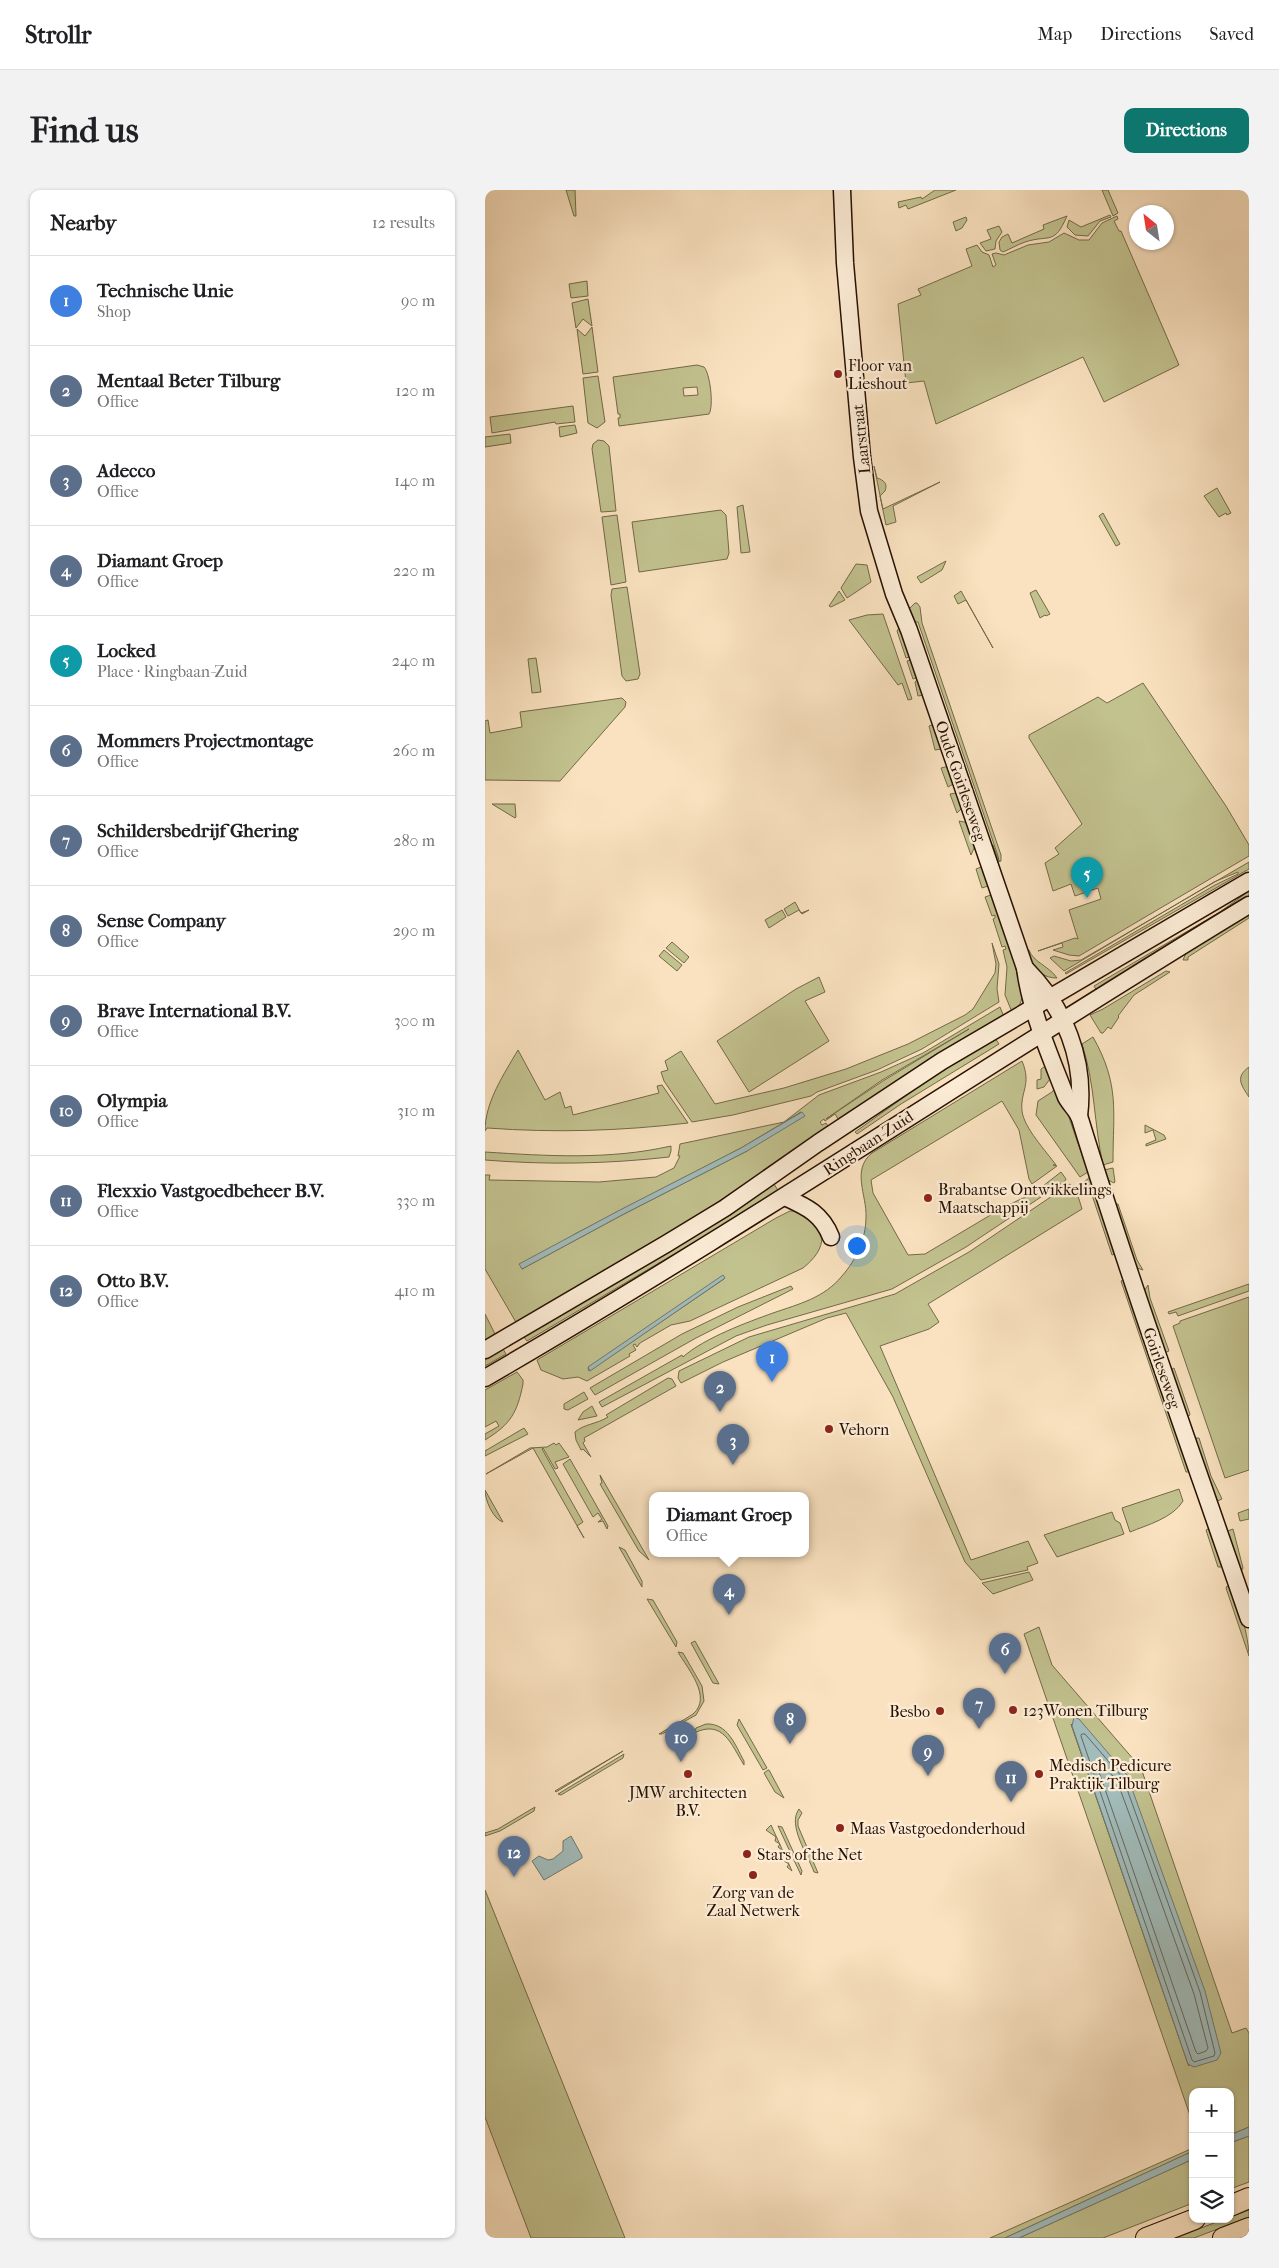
<!DOCTYPE html>
<meta charset="utf-8">
<style>
:root{--surface:#fff;--page:#f2f2f2;--text:#202124;--muted:#757577;--line:#e0e0e0;--accent:#0f766e}
body{margin:0;font-family:"IM FELL French Canon",serif;background:var(--page);color:var(--text)}
.controls{position:absolute;right:15px;bottom:15px;display:grid;overflow:hidden;border-radius:10px;box-shadow:0 1px 4px #0004}
.controls button{width:45px;height:45px;display:grid;place-items:center;padding:0;border:0;border-bottom:1px solid var(--line);background:var(--surface);color:var(--text);font:25px sans-serif}
.compass{position:absolute;left:644px;top:15px;width:45px;height:45px;border-radius:50%;background:var(--surface);box-shadow:0 1px 4px #0004;rotate:330deg}
.you{position:absolute;left:371px;top:1055px;width:18px;height:18px;margin:-12px;border:4px solid #fff;border-radius:50%;background:#1a73e8;box-shadow:0 0 0 8px #1a73e833}
.badge{display:grid;place-items:center;width:32px;height:32px;border-radius:50%;background:var(--accent);color:#fff;font-size:16px;font-weight:700}
.pin{position:absolute;translate:-50% -41px;filter:drop-shadow(0 1px 2px #0008)}
.pin::after{content:'';position:absolute;top:26px;width:18px;height:15px;background:inherit;clip-path:polygon(0 0,100% 0,50% 100%)}
.popup{position:absolute;left:164px;top:1302px;width:160px;height:65px;box-sizing:border-box;display:grid;place-content:center;border-radius:10px;background:var(--surface);filter:drop-shadow(0 1px 4px #0005);font-size:16px;white-space:nowrap;color:var(--muted)}
.popup b{font-size:19px;color:var(--text)}
.popup::after{content:'';position:absolute;left:50%;top:100%;margin-left:-10px;border:10px solid transparent;border-top-color:var(--surface)}
.list{margin:0;padding:0;list-style:none}
h2{display:flex;justify-content:space-between;align-items:center;height:65px;margin:0;padding:0 20px;font-size:21px}
h2 small{font-size:16px;font-weight:400;color:var(--muted)}
.list li{display:grid;grid-template-columns:32px 1fr auto;gap:15px;align-items:center;box-sizing:border-box;height:90px;padding:0 20px;border-top:1px solid var(--line)}
.list b{display:block;font-size:19px;white-space:nowrap}
.list p{margin:0;font-size:16px;white-space:nowrap;color:var(--muted)}
.list em{font-size:16px;font-style:normal;color:var(--muted)}
.icon{flex:none;width:28px;height:28px;fill:none;stroke:currentColor;stroke-width:2;stroke-linecap:round;stroke-linejoin:round}
.map{position:relative;flex:none;width:764px;height:2048px;overflow:hidden;border-radius:10px}
header{display:flex;align-items:center;gap:30px;box-sizing:border-box;height:70px;padding:0 25px;background:var(--surface);border-bottom:1px solid var(--line)}
header strong{font-size:24px}
nav{display:flex;gap:28px;margin-inline-start:auto;font-size:18px}
.intro{display:flex;align-items:center;justify-content:space-between;box-sizing:border-box;height:120px;padding:0 30px}
h1{margin:0;font-size:35px}
.button{padding:12px 22px;border-radius:10px;background:var(--accent);color:#fff;font-size:18px;font-weight:700}
main{display:flex;gap:30px;padding:0 30px}
aside{flex:1;background:var(--surface);border-radius:10px;box-shadow:0 1px 4px #0004}
.map>svg:first-child{display:block}
.green{fill:#c2c28f;stroke:#746948;fill-rule:evenodd}
.water{fill:#a1bcbb;stroke:#707770}
.lines{fill:none;stroke-linecap:round;stroke-linejoin:round}
.shore{stroke:#64665e;stroke-width:1}
.secondary-casing{stroke:#271000;stroke-width:19}
.highway-casing{stroke:#271000;stroke-width:22}
.secondary{stroke:#fcecd6;stroke-width:16}
.highway{stroke:#fae2c0;stroke-width:20}
.poi-dot{fill:#8f2418;stroke:#fcecd6;stroke-width:2}
.labels{text-anchor:middle;dominant-baseline:central;stroke-width:4.5;stroke-linejoin:round;paint-order:stroke}
.poi-label{font-size:16px;fill:#271000;stroke:#fcecd6;text-anchor:start}
.street-label{font-size:16px;fill:#271000;stroke:#fcecd6}
</style>
<header>
<strong>Strollr</strong>
<nav><a>Map</a><a>Directions</a><a>Saved</a></nav>
</header>
<div class="intro"><h1>Find us</h1><a class="button">Directions</a></div>
<main>
<aside>
<h2>Nearby<small>12 results</small></h2>
<ul class="list">
<li><span class="badge" style="background:#3f7fe0">1</span><div><b>Technische Unie</b><p>Shop</p></div><em>90 m</em></li>
<li><span class="badge" style="background:#5c6f8a">2</span><div><b>Mentaal Beter Tilburg</b><p>Office</p></div><em>120 m</em></li>
<li><span class="badge" style="background:#5c6f8a">3</span><div><b>Adecco</b><p>Office</p></div><em>140 m</em></li>
<li><span class="badge" style="background:#5c6f8a">4</span><div><b>Diamant Groep</b><p>Office</p></div><em>220 m</em></li>
<li><span class="badge" style="background:#0f9aa8">5</span><div><b>Locked</b><p>Place · Ringbaan-Zuid</p></div><em>240 m</em></li>
<li><span class="badge" style="background:#5c6f8a">6</span><div><b>Mommers Projectmontage</b><p>Office</p></div><em>260 m</em></li>
<li><span class="badge" style="background:#5c6f8a">7</span><div><b>Schildersbedrijf Ghering</b><p>Office</p></div><em>280 m</em></li>
<li><span class="badge" style="background:#5c6f8a">8</span><div><b>Sense Company</b><p>Office</p></div><em>290 m</em></li>
<li><span class="badge" style="background:#5c6f8a">9</span><div><b>Brave International B.V.</b><p>Office</p></div><em>300 m</em></li>
<li><span class="badge" style="background:#5c6f8a">10</span><div><b>Olympia</b><p>Office</p></div><em>310 m</em></li>
<li><span class="badge" style="background:#5c6f8a">11</span><div><b>Flexxio Vastgoedbeheer B.V.</b><p>Office</p></div><em>330 m</em></li>
<li><span class="badge" style="background:#5c6f8a">12</span><div><b>Otto B.V.</b><p>Office</p></div><em>410 m</em></li>
</ul>
</aside>
<div class="map">
<svg width="764" height="2048" viewBox="0 0 764 2048">
<rect width="100%" height="100%" fill="#fae2c0"/>
<filter id="stains"><feTurbulence type="fractalNoise" baseFrequency=".004" numOctaves="4"/><feColorMatrix values="0 0 0 0 .2 0 0 0 0 .09 0 0 0 0 .02 0 0 0 .5 -.17"/></filter>
<radialGradient id="worn" r=".72"><stop offset=".6" stop-color="#630" stop-opacity="0"/><stop offset="1" stop-color="#630" stop-opacity=".3"/></radialGradient>
<g class="green">
<path d="M81,0H90L91,26H89Z"/>
<path d="M450,0H471L423,19L421,15L414,18L413,12L436,7L437,9Z"/>
<path d="M617,0H623L633,23L628,26Z"/>
<path d="M625,25L626,27L615,31L603,46L590,45L582,37L584,30L596,37Z"/>
<path d="M582,26C569,56 565,44 540,52C532,55 525,59 518,62L515,60L514,52L517,47L523,44L527,53L559,39L558,35Z"/>
<path d="M632,26L633,29L629,31L634,41H636L694,175L619,212L598,167L451,234L439,191L421,193L413,114L436,105L433,99L487,76L481,59L492,55L497,62L504,65L508,77L511,75L507,64L511,63L519,65L543,55L564,52L579,43L594,50H604L617,33Z"/>
<path d="M481,27L482,30L477,38L471,41L468,32Z"/>
<path d="M514,36L517,42L511,51L510,59L501,61L495,53L506,49L502,40Z"/>
<path d="M102,91L103,106L86,108L84,94Z"/>
<path d="M103,109L107,136L98,129L91,138L87,113Z"/>
<path d="M107,137L113,182L98,184L92,139L100,146Z"/>
<path d="M212,175L219,177C225,183 229,216 224,224L134,236L133,228H135V224H133L128,187ZM212,197L213,205L199,206L198,198Z"/>
<path d="M113,186L120,232L112,238L103,233L98,188Z"/>
<path d="M88,216L90,232L71,234L70,232L7,243L5,227Z"/>
<path d="M90,235L92,243L75,247L74,237Z"/>
<path d="M25,244L26,253L0,257V247Z"/>
<path d="M113,250L119,251L124,256L131,321L116,322L107,259L108,254Z"/>
<path d="M389,276L392,288C399,290 403,294 400,301L395,306L398,319L455,292L408,316L411,332L401,335Z"/>
<path d="M732,298L746,323L742,325L741,323L734,327L719,306Z"/>
<path d="M258,315L265,362L256,363L252,317Z"/>
<path d="M236,320L241,325L244,363L242,369L154,382L147,332Z"/>
<path d="M618,323L635,354L631,356L614,326Z"/>
<path d="M132,325L141,392L126,395L117,327Z"/>
<path d="M461,371L457,380L436,393L432,387Z"/>
<path d="M371,374L382,375L386,392L362,408L356,398Z"/>
<path d="M142,397L155,484L153,489L141,491L137,486L126,405L127,399Z"/>
<path d="M551,400L565,424L561,426L560,425L555,428L545,403Z"/>
<path d="M354,401L360,410L346,417L344,416Z"/>
<path d="M476,401L508,458L481,410L473,414L469,406Z"/>
<path d="M430,413H432L435,417L437,433L516,665V671L511,673L505,656L508,655L514,671L513,666L433,432H428L424,419Z"/>
<path d="M398,424L427,509L423,510L417,493L413,495L364,430L382,425Z"/>
<path d="M416,435L439,505L433,506L430,492L432,490L431,488L428,489L422,471L425,470L424,467L421,468L412,441Z"/>
<path d="M51,468L56,502L47,503L43,469Z"/>
<path d="M658,493L741,616L764,655V666L594,766L584,765L568,760L578,757L577,753L553,761L590,748L593,749L584,720L616,709L613,698L590,706L586,694L568,701L560,673L574,664L570,658L597,634L544,548V545L613,507L622,513Z"/>
<path d="M137,508L141,512L140,517L75,591L0,590V531L3,530L5,543L37,537L35,522Z"/>
<path d="M447,535L451,537L456,559L450,560L444,536Z"/>
<path d="M464,576L470,593L463,597L456,578Z"/>
<path d="M471,603H474L478,617L472,623L465,604Z"/>
<path d="M7,614H30L31,627L30,628Z"/>
<path d="M474,631L484,633L490,656L486,665Z"/>
<path d="M764,672V679L581,784L580,783L730,695L753,684V682L729,692L579,781L565,768L569,766L586,771L596,770Z"/>
<path d="M496,677L499,679L504,693L503,696L497,698L491,679Z"/>
<path d="M764,701V707L612,801L609,796L735,722Z"/>
<path d="M506,705L509,706L530,771C530,787 547,811 527,822L520,805L522,777L518,760L521,759L520,756L517,757L508,729L510,728V725L507,726L500,707Z"/>
<path d="M310,712L316,723L324,720L317,724L314,720L303,726L299,719Z"/>
<path d="M297,720L301,727L284,738L280,730Z"/>
<path d="M764,723V728L703,767V770H698L701,763Z"/>
<path d="M187,752L204,767L199,773L181,758Z"/>
<path d="M507,753L514,774L512,799L514,812L437,859L392,880L332,902L326,906L248,925L207,932L179,891L176,882L183,880L180,871L196,861L230,914L299,898L361,879L423,854L480,825L488,819L510,783L511,774Z"/>
<path d="M179,760L197,775L192,781L174,766Z"/>
<path d="M544,760C548,772 564,776 572,788C555,788 548,776 541,761Z"/>
<path d="M681,781L685,782L649,805L633,826L634,827L626,839L623,837L618,843H616L605,825L618,819Z"/>
<path d="M334,787L340,802L320,811L344,851L264,902L232,851L311,799Z"/>
<path d="M515,817L519,827L435,876L353,929L350,924L340,931L339,929L335,932L337,935L341,933L343,936L280,981L192,1039L32,1134L0,1079V985H5L4,990L114,992L171,987L189,978L195,966H193L195,954L299,932L334,905L396,882L438,863ZM484,839L398,891L341,929L397,890ZM316,922L262,961L137,1025L37,1079L90,1044L256,958Z"/>
<path d="M608,847C635,895 628,921 628,972L618,975C609,935 610,893 597,854Z"/>
<path d="M510,848L514,854L416,914L372,944L370,942L467,873Z"/>
<path d="M33,860L60,910L75,902L80,918L86,916L88,925L174,903L172,896L177,895L203,933C136,941 70,943 2,938L0,941C0,912 19,884 33,860Z"/>
<path d="M537,871C547,895 535,901 537,921C539,938 561,961 571,975H568L572,976L547,994L544,989L534,940L517,911L386,990L388,1003L423,1065L440,1064L519,1017L549,1003L576,982L581,989L580,991L481,1057L407,1099L282,1135L251,1146L117,1217L114,1212L197,1165L198,1167C219,1148 263,1132 288,1123C314,1114 339,1108 357,1086C371,1070 381,1049 381,1027C382,1005 366,980 387,963Z"/>
<path d="M562,875L565,889L559,897L552,899V890L556,889V879Z"/>
<path d="M764,877V907C756,895 750,887 764,877Z"/>
<path d="M571,897L580,916L603,982L595,987L551,925L553,911L567,902Z"/>
<path d="M660,935L679,945L681,949L661,956V954L671,950L668,940L660,943Z"/>
<path d="M186,956V961L184,967C122,974 62,975 0,970V962C62,966 125,970 186,956Z"/>
<path d="M628,978L630,992L629,993L621,989L619,980Z"/>
<path d="M605,987L630,1064L627,1065L607,1005L599,992Z"/>
<path d="M289,994L294,1002L42,1151L39,1147L176,1066Z"/>
<path d="M585,994L593,1006L597,1019L443,1114L454,1132L444,1139L395,1156L486,1370L543,1351L553,1373L542,1377L543,1380L496,1390L480,1372L408,1207L361,1123L342,1128L238,1172L196,1193L193,1188L194,1181L264,1147L410,1104L484,1062Z"/>
<path d="M630,1014H633L652,1070L658,1080L652,1078Z"/>
<path d="M313,1021L321,1023L337,1044C338,1059 329,1069 318,1078L205,1131L186,1135L155,1153L152,1157L150,1154L148,1155L151,1160L144,1164L145,1166L102,1191L93,1187L78,1189L56,1180L52,1170L291,1028L305,1021ZM238,1086L239,1089L104,1181L103,1178Z"/>
<path d="M639,1089L705,1280L703,1282H701L636,1091Z"/>
<path d="M764,1094V1101L693,1126L691,1122L684,1124L683,1122Z"/>
<path d="M663,1095L665,1108L684,1161L679,1163L659,1101Z"/>
<path d="M306,1096L308,1099L211,1148L110,1205L105,1198L197,1144L253,1117Z"/>
<path d="M764,1107V1280L740,1288L688,1136L695,1133V1131Z"/>
<path d="M0,1124L11,1146L0,1153Z"/>
<path d="M18,1159L21,1164L0,1176V1170Z"/>
<path d="M689,1178L705,1224L704,1226L701,1225L685,1180Z"/>
<path d="M32,1182L38,1190V1194C32,1223 26,1234 0,1250V1244L14,1236L11,1231L0,1237V1200Z"/>
<path d="M183,1188L187,1189L191,1196L99,1248L100,1251L98,1253L106,1267L98,1259L96,1260L91,1250L90,1242C99,1234 112,1234 123,1227L121,1225Z"/>
<path d="M99,1202L103,1209L83,1220L79,1219V1214Z"/>
<path d="M107,1216L112,1226L93,1230L98,1222Z"/>
<path d="M39,1238L43,1244L0,1266V1261Z"/>
<path d="M711,1248H714L726,1286L737,1309L730,1312L710,1250Z"/>
<path d="M69,1253L71,1255L74,1253L84,1267L70,1272L73,1278L70,1279L58,1258L57,1259L98,1332L92,1336L99,1348L48,1258L1,1284L45,1258L62,1257Z"/>
<path d="M85,1269L123,1336L122,1339L118,1331L113,1332L117,1329L113,1323L108,1327L78,1274Z"/>
<path d="M115,1285L164,1370L154,1361L115,1294L117,1293Z"/>
<path d="M694,1299L698,1311C688,1328 662,1335 645,1342L637,1318Z"/>
<path d="M0,1300L18,1332C8,1329 0,1310 0,1300Z"/>
<path d="M764,1319V1329L755,1331L753,1323Z"/>
<path d="M627,1322L630,1330L635,1333L639,1344L572,1367L559,1345Z"/>
<path d="M723,1339H726L737,1375L736,1377H733L721,1340Z"/>
<path d="M748,1339L758,1378L757,1380L754,1379L740,1342Z"/>
<path d="M134,1357L140,1360L157,1391V1397Z"/>
<path d="M544,1382L548,1390L508,1404L497,1393Z"/>
<path d="M742,1396C754,1405 764,1450 764,1466L741,1398Z"/>
<path d="M162,1409L168,1410L192,1452L191,1457Z"/>
<path d="M554,1437L567,1475L656,1578L747,1843L761,1838L764,1843V1937L745,1945V1902H708V1934L539,1444ZM586,1534L704,1876L703,1874Z"/>
<path d="M210,1451L234,1494L228,1493L206,1453Z"/>
<path d="M193,1462L198,1463L217,1496L219,1511L211,1525L177,1544H174C185,1537 198,1531 208,1524C228,1507 202,1478 193,1462Z"/>
<path d="M254,1529L282,1578L278,1580L252,1535Z"/>
<path d="M221,1534C243,1533 250,1555 259,1571V1575C246,1554 238,1529 209,1543L211,1538Z"/>
<path d="M138,1561L71,1602L70,1601Z"/>
<path d="M139,1564L138,1568L76,1605L73,1604Z"/>
<path d="M283,1580H284L299,1608L290,1602L279,1583Z"/>
<path d="M50,1617L49,1621L15,1641L0,1646V1643L13,1639Z"/>
<path d="M314,1619L317,1623L313,1630V1636L333,1683L329,1682C323,1665 302,1635 314,1619Z"/>
<path d="M286,1635L307,1681L302,1677L304,1674L299,1671L301,1668L296,1664L298,1661L293,1657L295,1654L290,1651L291,1647L281,1640Z"/>
<path d="M293,1636L297,1637L317,1681L316,1685Z"/>
<path d="M0,1700L140,2048H46L0,1927Z"/>
<path d="M764,1946V1992L745,1999V1953Z"/>
<path d="M708,1958V1961L520,2048H505Z"/>
<path d="M708,1969V2013L618,2048H534Z"/>
<path d="M764,2020V2027L709,2048H691L739,2029H745V2027Z"/>
</g>
<g class="water">
<path d="M317,922L320,926L262,961L137,1025L37,1079L34,1074L133,1021L256,958Z"/>
<path d="M238,1085L240,1088L105,1181L103,1177Z"/>
<path d="M589,1527L594,1529L642,1585L720,1801L736,1863L732,1870L709,1877L703,1874L587,1536Z"/>
<path d="M86,1646L97,1666V1668L59,1690L47,1671L54,1666L63,1670L68,1669L78,1661V1651Z"/>
<path d="M764,1937V1946L745,1953V1945Z"/>
<path d="M708,1961V1969L693,1976L534,2048H520Z"/>
</g>
<g class="lines">
<g class="shore">
<path d="M597,1544H600L638,1588L715,1802L730,1863L729,1866L709,1872L707,1870L596,1546Z"/>
<path d="M614,1573H617L632,1591L648,1634L709,1804L723,1858L721,1861L713,1864L711,1862L612,1576Z"/>
</g>
<g class="secondary-casing">
<g id="secondary">
<path d="M357,0L360,73L377,267L384,321L409,404L424,440L540,778C546,823 565,865 581,907C585,915 593,921 595,929C647,1097 707,1263 764,1429"/>
<path d="M540,778C580,818 601,870 594,926"/>
<path d="M300,1007C322,1017 337,1024 346,1047"/>
<path d="M0,1160L181,1054L240,1018L333,953L457,871L764,691"/>
<path d="M0,1188C259,1038 508,870 764,715"/>
</g>
</g>
<g class="highway-casing">
<g id="highway">
<path d="M745,2016L764,2008"/>
<path d="M661,2048L710,2029"/>
<path d="M738,2048L764,2038"/>
</g>
</g>
<use href="#secondary" class="secondary"/>
<use href="#highway" class="highway"/>
</g>
<g class="poi-dot">
<circle cx="353" cy="184" r="5"/>
<circle cx="443" cy="1008" r="5"/>
<circle cx="344" cy="1239" r="5"/>
<circle cx="528" cy="1520" r="5"/>
<circle cx="455" cy="1521" r="5"/>
<circle cx="203" cy="1584" r="5"/>
<circle cx="554" cy="1584" r="5"/>
<circle cx="355" cy="1638" r="5"/>
<circle cx="262" cy="1664" r="5"/>
<circle cx="268" cy="1685" r="5"/>
</g>
<g class="labels">
<g class="poi-label">
<text x="363" y="175">Floor van<tspan x="363" dy="18">Lieshout</tspan></text>
<text x="453" y="999">Brabantse Ontwikkelings<tspan x="453" dy="18">Maatschappij</tspan></text>
<text x="354" y="1239">Vehorn</text>
<text x="538" y="1520">123Wonen Tilburg</text>
<text x="445" y="1521" text-anchor="end">Besbo</text>
<text x="564" y="1575">Medisch Pedicure<tspan x="564" dy="18">Praktijk Tilburg</tspan></text>
<text x="203" y="1602" text-anchor="middle">JMW architecten<tspan x="203" dy="18">B.V.</tspan></text>
<text x="365" y="1638">Maas Vastgoedonderhoud</text>
<text x="272" y="1664">Stars of the Net</text>
<text x="268" y="1702" text-anchor="middle">Zorg van de<tspan x="268" dy="18">Zaal Netwerk</tspan></text>
</g>
<g class="street-label">
<text transform="translate(376 249) rotate(-96)">Laarstraat</text>
<text transform="translate(476 591) rotate(71)">Oude Goirleseweg</text>
<text transform="translate(383 953) rotate(-33)">Ringbaan-Zuid</text>
<text transform="translate(677 1178) rotate(71)">Goirleseweg</text>
</g>
</g>
<rect width="100%" height="100%" filter="url(#stains)"/>
<rect width="100%" height="100%" fill="url(#worn)"/>
</svg>
<div class="controls">
<button>+</button>
<button>−</button>
<button><svg class="icon" aria-label="layers" viewBox="0 0 24 24"><path d="M12 4l9 5-9 5-9-5zM3 14l9 5 9-5"/></svg></button>
</div>
<svg class="compass" viewBox="-18 -18 36 36"><path d="M0-13l5 13h-10z" fill="#e53935"/><path d="M0 13l5-13h-10z" fill="#757577"/></svg>
<div class="you"></div>
<div class="pin badge" style="left:287px;top:1192px;background:#3f7fe0">1</div>
<div class="pin badge" style="left:235px;top:1222px;background:#5c6f8a">2</div>
<div class="pin badge" style="left:248px;top:1275px;background:#5c6f8a">3</div>
<div class="pin badge" style="left:244px;top:1425px;background:#5c6f8a">4</div>
<div class="popup"><b>Diamant Groep</b>Office</div>
<div class="pin badge" style="left:602px;top:708px;background:#0f9aa8">5</div>
<div class="pin badge" style="left:520px;top:1484px;background:#5c6f8a">6</div>
<div class="pin badge" style="left:494px;top:1539px;background:#5c6f8a">7</div>
<div class="pin badge" style="left:305px;top:1554px;background:#5c6f8a">8</div>
<div class="pin badge" style="left:443px;top:1586px;background:#5c6f8a">9</div>
<div class="pin badge" style="left:196px;top:1572px;background:#5c6f8a">10</div>
<div class="pin badge" style="left:526px;top:1612px;background:#5c6f8a">11</div>
<div class="pin badge" style="left:29px;top:1687px;background:#5c6f8a">12</div>
</div>
</main>
